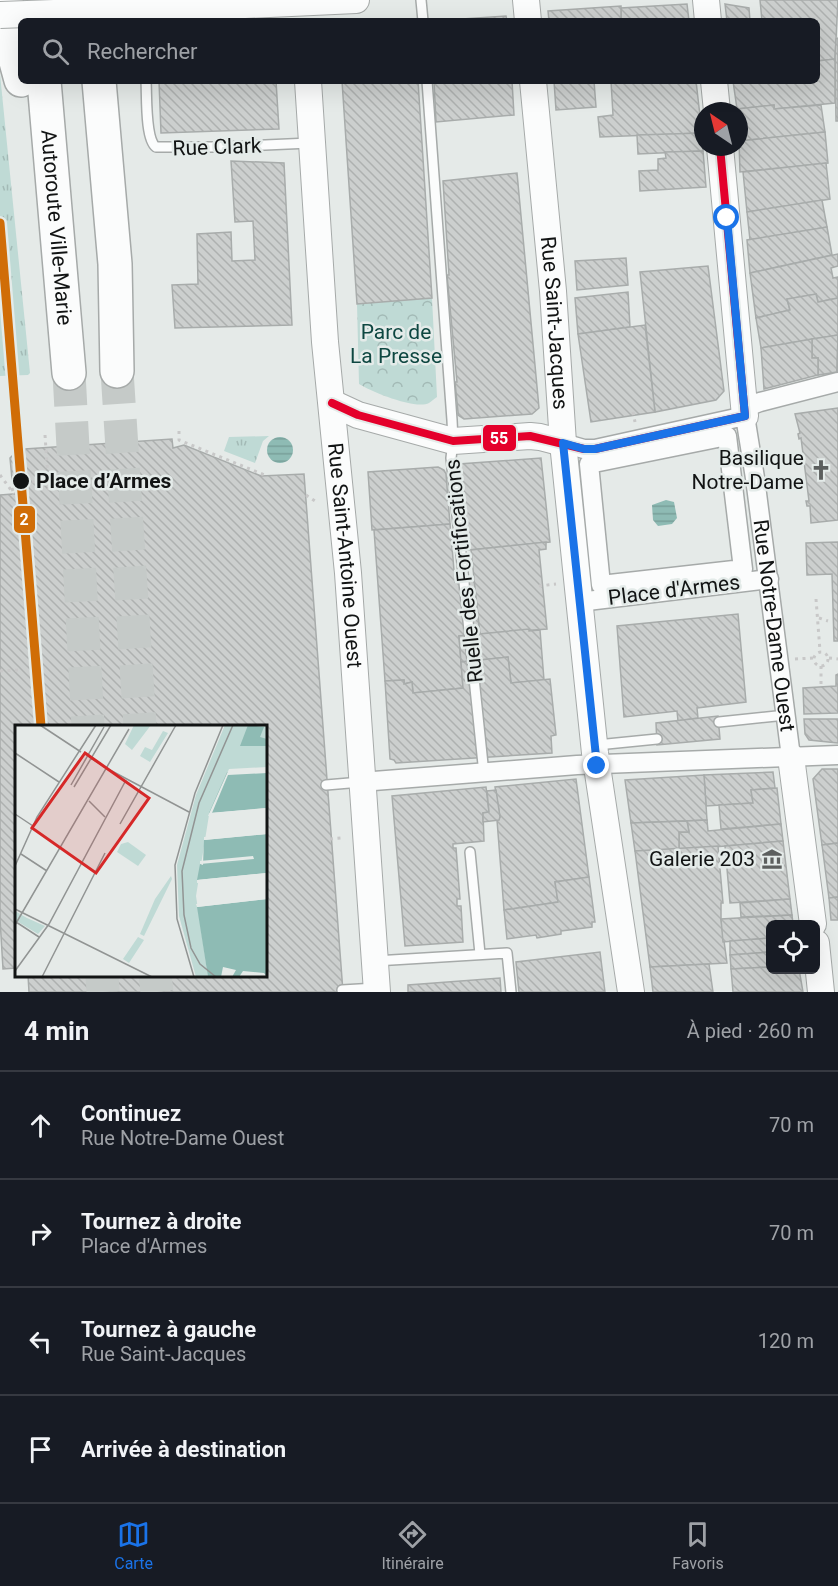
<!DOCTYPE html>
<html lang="fr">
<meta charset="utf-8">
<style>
:root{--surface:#171b24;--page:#20242c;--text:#f1f3f6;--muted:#9ea1a6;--line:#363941;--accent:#1a73e8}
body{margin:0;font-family:Roboto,sans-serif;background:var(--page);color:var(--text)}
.controls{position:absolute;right:18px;bottom:18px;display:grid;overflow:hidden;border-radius:9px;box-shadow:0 6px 24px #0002}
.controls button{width:54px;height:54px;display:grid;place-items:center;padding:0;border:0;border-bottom:2px solid var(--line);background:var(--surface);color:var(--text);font:30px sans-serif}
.compass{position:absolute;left:694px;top:102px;width:54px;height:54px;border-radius:50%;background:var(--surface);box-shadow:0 6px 24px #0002;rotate:325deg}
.stop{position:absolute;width:18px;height:18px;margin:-14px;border:4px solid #1a73e8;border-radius:50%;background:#fff}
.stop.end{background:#1a73e8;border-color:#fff;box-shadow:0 2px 6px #0008}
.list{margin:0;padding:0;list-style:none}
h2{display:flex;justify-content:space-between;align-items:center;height:78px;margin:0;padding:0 24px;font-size:26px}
h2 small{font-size:20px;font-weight:400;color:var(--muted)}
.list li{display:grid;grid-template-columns:39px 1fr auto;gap:18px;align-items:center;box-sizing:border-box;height:108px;padding:0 24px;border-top:2px solid var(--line)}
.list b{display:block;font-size:22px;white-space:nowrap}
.list p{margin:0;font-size:20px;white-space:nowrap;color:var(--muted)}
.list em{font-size:20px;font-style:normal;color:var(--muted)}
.icon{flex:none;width:33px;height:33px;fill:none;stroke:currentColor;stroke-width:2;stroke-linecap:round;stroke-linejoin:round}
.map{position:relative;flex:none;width:838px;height:992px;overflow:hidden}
.search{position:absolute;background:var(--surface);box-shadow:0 6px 24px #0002;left:18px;right:18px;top:18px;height:66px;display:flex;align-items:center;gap:15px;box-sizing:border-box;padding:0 21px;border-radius:9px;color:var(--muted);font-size:22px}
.sheet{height:510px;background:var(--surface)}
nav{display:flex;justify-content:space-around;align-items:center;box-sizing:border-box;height:84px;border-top:2px solid var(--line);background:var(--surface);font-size:16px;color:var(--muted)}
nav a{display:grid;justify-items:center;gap:3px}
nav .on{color:var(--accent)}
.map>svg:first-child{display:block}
.grass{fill:url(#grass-tufts)}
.park{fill:url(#park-crowns)}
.water{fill:url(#water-rules)}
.building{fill:url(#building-back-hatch);stroke:#a8acab;stroke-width:1.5}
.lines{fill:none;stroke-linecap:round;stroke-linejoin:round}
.highway-tunnel{stroke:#c5cac8;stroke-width:33;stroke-dasharray:33 16;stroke-linecap:butt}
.lane-casing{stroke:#a6aaa9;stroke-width:12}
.street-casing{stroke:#a6aaa9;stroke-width:21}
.secondary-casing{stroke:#a6aaa9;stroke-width:28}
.highway-casing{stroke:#a6aaa9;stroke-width:36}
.path{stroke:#c8c8c8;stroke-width:3;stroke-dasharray:3 4.5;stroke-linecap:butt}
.lane{stroke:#fbfcfc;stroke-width:9}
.street{stroke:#fbfcfc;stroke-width:18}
.secondary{stroke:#fbfcfc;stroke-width:26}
.highway{stroke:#fbfcfc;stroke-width:33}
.secondary-bridge-casing{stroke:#a6aaa9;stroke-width:28;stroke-linecap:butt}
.secondary-bridge{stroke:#fbfcfc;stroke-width:26}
.bus-1-casing{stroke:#e4ebe9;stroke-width:12}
.bus-1{stroke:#e4002b;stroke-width:8}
.metro-1-casing{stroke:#e4ebe9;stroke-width:14}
.metro-1{stroke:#d06d07;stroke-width:9}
.route{stroke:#1a73e8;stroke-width:8}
.stop-dot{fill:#121414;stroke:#e4ebe9;stroke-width:2}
.labels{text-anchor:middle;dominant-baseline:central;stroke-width:5;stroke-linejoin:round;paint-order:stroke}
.street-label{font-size:21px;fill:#121414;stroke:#e4ebe9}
.park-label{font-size:21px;fill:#0e4741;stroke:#e4ebe9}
.poi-label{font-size:21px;fill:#121414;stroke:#e4ebe9;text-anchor:end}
.stop-label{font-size:21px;font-weight:bold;fill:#121414;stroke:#e4ebe9;text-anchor:start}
.inset-road{fill:none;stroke:#919493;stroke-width:1.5}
.view{fill:#d62828;fill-opacity:0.15;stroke:#d62828;stroke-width:3}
.inset-edge{fill:none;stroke:#121414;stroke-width:3}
.line-badge{stroke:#e4ebe9;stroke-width:2}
.badge-label{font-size:16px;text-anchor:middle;font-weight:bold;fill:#fff}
</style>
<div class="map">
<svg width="838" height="992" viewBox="0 0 838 992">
<defs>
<pattern id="grass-tufts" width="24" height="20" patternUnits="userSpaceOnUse" patternTransform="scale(1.5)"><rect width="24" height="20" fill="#bfdad5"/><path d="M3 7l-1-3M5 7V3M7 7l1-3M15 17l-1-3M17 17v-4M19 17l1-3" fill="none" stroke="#a3bab6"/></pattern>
<pattern id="park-crowns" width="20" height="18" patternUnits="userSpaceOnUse" patternTransform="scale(1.5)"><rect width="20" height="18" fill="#bfdad5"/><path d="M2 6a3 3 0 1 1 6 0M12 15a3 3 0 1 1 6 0" fill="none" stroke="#a3bab6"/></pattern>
<pattern id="water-rules" width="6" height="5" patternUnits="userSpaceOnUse" patternTransform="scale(1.5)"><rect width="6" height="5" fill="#8ebbb4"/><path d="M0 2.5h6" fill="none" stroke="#79a09a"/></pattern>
<pattern id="building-back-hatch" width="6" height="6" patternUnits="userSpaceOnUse" patternTransform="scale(1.5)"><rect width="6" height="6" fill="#cccfce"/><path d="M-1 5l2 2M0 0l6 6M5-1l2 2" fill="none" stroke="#aeb1b0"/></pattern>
</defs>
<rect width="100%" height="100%" fill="#e5eae8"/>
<g class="grass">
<path d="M0,74L30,373L28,375L0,376Z"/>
<path d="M269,436L263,441L255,463L224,451L229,437Z"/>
</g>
<path class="park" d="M432,298L437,397C434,399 432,401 429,403C416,410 372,392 359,384L357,304Z"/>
<g class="water">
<circle cx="280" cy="450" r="13"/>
<path d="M666,500L674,502L677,518L672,524L658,526L653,520L652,505Z"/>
</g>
<g class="building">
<path d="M760,0H838L835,59L817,61V21H762Z"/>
<path d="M687,4L689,21H621V8Z"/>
<path d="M725,4L749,8L750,21H727Z"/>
<path d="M621,6V21H549L548,11Z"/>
<path d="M506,16L507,21H432Z"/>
<path d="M838,38V121H836L835,59L836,39Z"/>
<path d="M835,59V103L774,109V105L737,109L733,81H817V61Z"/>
<path d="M159,81H276L279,129L161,133Z"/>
<path d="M342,81H418L432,298L357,304Z"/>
<path d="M434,81H512L514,115L436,122Z"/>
<path d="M554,81H594L596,107L556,110Z"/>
<path d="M611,81H696L702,133L600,137L598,117L613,115Z"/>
<path d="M774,105V109L821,105L825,132L739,141V111L737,109Z"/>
<path d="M825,132L828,163L740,172L739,141Z"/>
<path d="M702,133L703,151L638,154L637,135Z"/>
<path d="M703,151L706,187L640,191L639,171L658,170V159L666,158L665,152Z"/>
<path d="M231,161L284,163L292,325L175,328L172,285L198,284L197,234L231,232L232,261L255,260L253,221L235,222Z"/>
<path d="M826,163L830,199L747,212L743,172Z"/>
<path d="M517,173L539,408L532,414L464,419L458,415V412L455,382H457L447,275H449L443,181Z"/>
<path d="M822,200L827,227L750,240L747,212Z"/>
<path d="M827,227L832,255L750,273L747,240Z"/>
<path d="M838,254V266L831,268L833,278L838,277V298L818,302L816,294L787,299L790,310L756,318L750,273Z"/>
<path d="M626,258L628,285L577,290L575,261Z"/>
<path d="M708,266L724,391L716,400L655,412L640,272Z"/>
<path d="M628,292L630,327L578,334L575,298Z"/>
<path d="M816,294L818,302L838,298V335L761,348L756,318L790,310L787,299Z"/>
<path d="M645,325L655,412L591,422L578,334Z"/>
<path d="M838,335L837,372L818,375V358H812V339Z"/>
<path d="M838,335V371L837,372Z"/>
<path d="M812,339V358H818V375L764,389L761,348Z"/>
<path d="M838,408V520L811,523L810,506H807L806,501H809L801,438L799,439L798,434L800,433L795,414Z"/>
<path d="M172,439L173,448L184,445L261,476L304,474L343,992H29L28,975H266V726H16V968L3,969L0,919V495L26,493V477L21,480L15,481L12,479L10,458L14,454H20L25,457V449Z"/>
<path d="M541,458L550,542L468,550L459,464Z"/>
<path d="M438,467L444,470L446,474L450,524L372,530L368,472Z"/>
<path d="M450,524L455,582L474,579L480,634L459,636L463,688L413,693L412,682L404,684V680L385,681L374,530Z"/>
<path d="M546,542V549L539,550L547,629L480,634L471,550Z"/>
<path d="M838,542V641H834L832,574L807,575L806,543Z"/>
<path d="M738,614L746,702L697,708L698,718L678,721L677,711L624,717L617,626Z"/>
<path d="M529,629V631L540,630L544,680L511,683L508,657L461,662L459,636Z"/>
<path d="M508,657L511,683L550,679L556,735L551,736L552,753L396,763L394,760L390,759L385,681L404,680V684L412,682L413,693L463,688L461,662Z"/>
<path d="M838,674V713L804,714L803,688L836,686V675Z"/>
<path d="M718,716L720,739L657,745L656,723Z"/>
<path d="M804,719H838V743L809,740L805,734Z"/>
<path d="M822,769H838V843L822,845L813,779Z"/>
<path d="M773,772L775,788L751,790L753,803L706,806L704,775Z"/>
<path d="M704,775L707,820L631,823L625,780Z"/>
<path d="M576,779L589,877L555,882L558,902L504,910L497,820L500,817L495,787Z"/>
<path d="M486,787L489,812L483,813L484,841L453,844V848H456L460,899H457V906H461L463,942L405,946L392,796Z"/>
<path d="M777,788L781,824L721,829L719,805L753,803L751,790Z"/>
<path d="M496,790L500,817L499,820L483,822V813L489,812L487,791Z"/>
<path d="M707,820L708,831L781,824L783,841L679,850V832H689L687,821Z"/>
<path d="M687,821L689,832H679V850L635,851L631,823Z"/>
<path d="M783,841L790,899L730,903L725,846Z"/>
<path d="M838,843V897L829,898L822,845Z"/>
<path d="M718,846L723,903H721V919L727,963L650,967L635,851Z"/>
<path d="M589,877L595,922H592V927L561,931V934L537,938L536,935L507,939L504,910L558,902L555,882Z"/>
<path d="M838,897V920H831L829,898Z"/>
<path d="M790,899L792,915L741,917L740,903Z"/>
<path d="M792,915L793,924H770V938L723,942L721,919Z"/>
<path d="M770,938V952L730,955V941Z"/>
<path d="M600,952L605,992H519L516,962Z"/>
<path d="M770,952V967L731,969L730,955Z"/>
<path d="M709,964L713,992H653L650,967Z"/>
<path d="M770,967V969H799L803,992H733L731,969Z"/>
<path d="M500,978L501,992H408V985Z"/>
</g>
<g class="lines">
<g class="highway-tunnel">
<path d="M117,371L140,726"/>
<path d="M69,373L88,726"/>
<path d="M102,975L103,992"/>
<path d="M155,975L157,992"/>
</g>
<g class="lane-casing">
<g id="lane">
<path d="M421,0L423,21"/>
<path d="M146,81C147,96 145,139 156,147H224L310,143"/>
<path d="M427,81L452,420L453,441L451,458L484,774"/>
<path d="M719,722L786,715"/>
<path d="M597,745L657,739"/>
<path d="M326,785L361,782"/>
<path d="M470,852L480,954"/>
<path d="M375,961L507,953L511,992"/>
<path d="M342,990L376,988"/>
</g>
</g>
<g class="street-casing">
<g id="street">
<path d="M744,408L760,402L838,382"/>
<path d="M727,436L743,569L601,585L589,464Z"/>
<path id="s1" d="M563,443L584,449H595L745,416L755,478L791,757"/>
<path d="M579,602L769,579"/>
<path d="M361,782L577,765L838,755"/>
</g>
</g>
<g class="secondary-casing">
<g id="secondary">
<path d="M526,0L528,21"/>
<path d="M706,0L708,21"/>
<path d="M135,10L356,0"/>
<path id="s2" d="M308,81L325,342L348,573L377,992"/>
<path id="s3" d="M533,81L553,291L563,443L595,753L631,992"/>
<path d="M714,81L717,111"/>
<path d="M720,147L745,416"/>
<path d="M332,403L358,415L453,441L530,436L540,437L563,443"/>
<path d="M791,757L813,924"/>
<path d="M816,943L821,992"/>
</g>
</g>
<g class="highway-casing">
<g id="highway">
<path d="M6,0L12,47L21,80"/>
<path id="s4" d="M44,81L69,373"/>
<path d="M99,81L115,264L117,371"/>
</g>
</g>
<g class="path">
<path d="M633,412L635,422"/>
<path d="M179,431V440L267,476"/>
<path d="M45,435L49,493"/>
<path d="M0,475L14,494"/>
<path d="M11,490L47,477"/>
<path d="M306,495L315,501"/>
<path d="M539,586L556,584"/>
<path d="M816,599L820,651"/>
<path d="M819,618L828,621"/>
<circle cx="821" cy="659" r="7"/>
<path d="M829,658L838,659"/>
<path d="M795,659L814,658"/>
<path d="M821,666V687"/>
<path d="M0,671L18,670"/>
<path d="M330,839L341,838"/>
</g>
<use href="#lane" class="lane"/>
<use href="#street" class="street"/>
<use href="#secondary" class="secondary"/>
<use href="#highway" class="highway"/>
<g class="secondary-bridge-casing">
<path id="secondary-bridge" d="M0,15L135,10"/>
</g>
<use href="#secondary-bridge" class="secondary-bridge"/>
<g class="bus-1-casing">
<path id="bus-1" d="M332,403L358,415L453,441L530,436L584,449H595L745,416L720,147"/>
</g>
<use href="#bus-1" class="bus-1"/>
<g class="metro-1-casing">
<path id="metro-1" d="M0,223L41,726"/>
</g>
<use href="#metro-1" class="metro-1"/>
</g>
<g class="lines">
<path class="route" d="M597,766L563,443L584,449H595L745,416L727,218"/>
</g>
<defs>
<g id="church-bare" transform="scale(1.62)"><path d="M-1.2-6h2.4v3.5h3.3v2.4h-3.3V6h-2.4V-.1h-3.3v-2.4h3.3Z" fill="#5c5f5e" stroke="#e4ebe9" stroke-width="2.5" paint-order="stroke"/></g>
<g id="museum-bare" transform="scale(1.62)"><path d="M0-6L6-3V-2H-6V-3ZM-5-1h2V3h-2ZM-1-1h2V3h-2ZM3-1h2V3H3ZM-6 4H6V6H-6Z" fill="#5c5f5e" stroke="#e4ebe9" stroke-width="2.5" paint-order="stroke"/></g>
</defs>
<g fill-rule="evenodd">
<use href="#church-bare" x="821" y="470"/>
<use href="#museum-bare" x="772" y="859"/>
</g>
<circle class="stop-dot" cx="21" cy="481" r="9"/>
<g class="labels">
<g class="street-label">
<text transform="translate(217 147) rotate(-2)">Rue Clark</text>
<text stroke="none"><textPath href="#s4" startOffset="147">Autoroute Ville-Marie</textPath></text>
<text stroke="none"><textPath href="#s3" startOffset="243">Rue Saint-Jacques</textPath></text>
<text stroke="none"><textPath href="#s2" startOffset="476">Rue Saint-Antoine Ouest</textPath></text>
<text transform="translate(464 571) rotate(-96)">Ruelle des Fortifications</text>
<text transform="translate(674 590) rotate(-7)">Place d'Armes</text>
<text stroke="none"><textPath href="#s1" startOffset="398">Rue Notre-Dame Ouest</textPath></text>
</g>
<g class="park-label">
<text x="396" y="332">Parc de<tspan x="396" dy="24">La Presse</tspan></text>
</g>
<g class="poi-label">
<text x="804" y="458">Basilique<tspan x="804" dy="24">Notre-Dame</tspan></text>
<text x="755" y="859">Galerie 203</text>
</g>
<g class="stop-label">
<text x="36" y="481">Place d’Armes</text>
</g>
</g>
<g transform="translate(15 725)">
<rect width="252" height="252" fill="#e5eae8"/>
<path d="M119,0H136L117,25L110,19ZM210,0H252V45L212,47L194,90L181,171L193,252H181L164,191L162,140L181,70ZM148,6L153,8L135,37L125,31L130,22L137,25ZM156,151L157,154L129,211L125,209L140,174ZM0,186L12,193L30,201L23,209L0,195ZM123,212L129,215L114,238L108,234Z" fill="#bfdad5"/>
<path d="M113,117L131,130L123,141L102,127L106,119Z" fill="#bfdad5"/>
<path d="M233,0L249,2L245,12L252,14V21H225ZM252,45V83L194,88L212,47ZM252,109V148L182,155L185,139L188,140L189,115ZM252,174V252L249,248L228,246L224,252H217L221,245L208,242L206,252H193L182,182Z" fill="#8ebbb4"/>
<path d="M252,42V48L213,50L197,88L252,83V86L193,91L214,44ZM252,106V109L189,115V112ZM238,131L239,134L185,139V136ZM252,148V151L182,158V155ZM252,171V174L182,182L181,179Z" fill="#e5eae8"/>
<path class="inset-road" d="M25,0L66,27M0,28L44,57M74,32L93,44M93,44L174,87M56,60L89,2M59,62L96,0M74,76L90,92M0,89L18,101M105,99L161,0M6,129L32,146M0,141L22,92L81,0M0,184L137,252M1,197L24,212M0,200L114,4M0,246L34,199L111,55M27,252L90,128M179,252L162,194L160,140L180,68L208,0M201,252L185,239L176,223L169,190L167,146L184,78L218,0"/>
<path class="view" d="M70,28L134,73L81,148L17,103Z"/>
<rect width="252" height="252" class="inset-edge"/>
</g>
<g class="line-badge">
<rect x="482" y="424" width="35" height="28" rx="6" fill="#e4002b"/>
<rect x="13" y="505" width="23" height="29" rx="6" fill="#d06d07"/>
</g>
<g class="badge-label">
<text x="499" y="444">55</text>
<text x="24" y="525">2</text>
</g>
</svg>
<div class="controls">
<button><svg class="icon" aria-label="locate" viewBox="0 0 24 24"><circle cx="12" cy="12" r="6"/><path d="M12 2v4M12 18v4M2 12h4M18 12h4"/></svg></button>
</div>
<svg class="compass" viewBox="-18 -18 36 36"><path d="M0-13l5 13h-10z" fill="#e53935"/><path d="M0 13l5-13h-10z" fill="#9ea1a6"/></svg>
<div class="stop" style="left:727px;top:218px"></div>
<div class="stop end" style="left:597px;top:766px"></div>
<div class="search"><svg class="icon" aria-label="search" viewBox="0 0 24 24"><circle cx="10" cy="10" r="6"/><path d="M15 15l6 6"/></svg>Rechercher</div>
</div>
<section class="sheet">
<h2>4 min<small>À pied · 260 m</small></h2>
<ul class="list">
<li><svg class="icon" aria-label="ahead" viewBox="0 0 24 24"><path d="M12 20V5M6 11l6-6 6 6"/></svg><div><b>Continuez</b><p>Rue Notre-Dame Ouest</p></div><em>70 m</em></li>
<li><svg class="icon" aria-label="right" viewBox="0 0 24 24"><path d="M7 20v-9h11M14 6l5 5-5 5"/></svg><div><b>Tournez à droite</b><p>Place d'Armes</p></div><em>70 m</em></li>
<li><svg class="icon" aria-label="left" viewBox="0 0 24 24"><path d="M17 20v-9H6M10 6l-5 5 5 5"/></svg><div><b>Tournez à gauche</b><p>Rue Saint-Jacques</p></div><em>120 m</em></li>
<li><svg class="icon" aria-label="arrive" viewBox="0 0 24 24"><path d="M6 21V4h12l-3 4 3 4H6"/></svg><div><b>Arrivée à destination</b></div></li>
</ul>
</section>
<nav>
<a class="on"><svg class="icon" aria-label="map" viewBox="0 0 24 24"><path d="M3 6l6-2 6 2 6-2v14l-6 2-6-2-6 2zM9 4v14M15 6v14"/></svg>Carte</a>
<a><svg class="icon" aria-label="directions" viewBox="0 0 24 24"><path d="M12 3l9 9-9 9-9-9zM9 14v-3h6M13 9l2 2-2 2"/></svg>Itinéraire</a>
<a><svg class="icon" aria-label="saved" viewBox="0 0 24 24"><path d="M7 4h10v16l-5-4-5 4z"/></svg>Favoris</a>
</nav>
